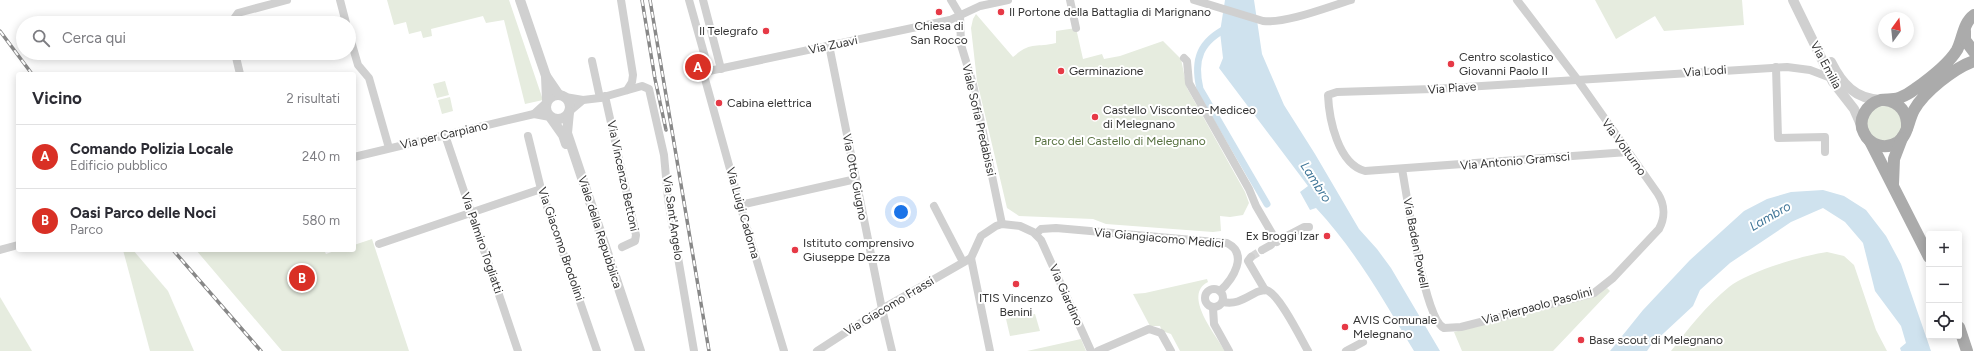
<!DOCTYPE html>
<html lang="it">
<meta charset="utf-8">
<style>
:root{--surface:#fff;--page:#f7f7f7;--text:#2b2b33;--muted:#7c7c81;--line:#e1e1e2;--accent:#d93025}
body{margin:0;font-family:Figtree,sans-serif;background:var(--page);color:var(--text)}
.controls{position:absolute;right:12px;bottom:12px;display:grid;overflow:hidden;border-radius:4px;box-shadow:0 2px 10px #0003}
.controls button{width:36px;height:36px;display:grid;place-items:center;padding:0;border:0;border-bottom:1px solid var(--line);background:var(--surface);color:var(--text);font:20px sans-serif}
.compass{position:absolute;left:1878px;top:12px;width:36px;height:36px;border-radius:50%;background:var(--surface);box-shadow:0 2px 10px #0003;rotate:15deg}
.you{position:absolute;left:901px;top:212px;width:14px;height:14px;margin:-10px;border:3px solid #fff;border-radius:50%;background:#1a73e8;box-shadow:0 0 0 6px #1a73e833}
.badge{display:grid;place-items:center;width:26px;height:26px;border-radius:50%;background:var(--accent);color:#fff;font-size:13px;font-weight:700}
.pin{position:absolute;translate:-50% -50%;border:2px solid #fff;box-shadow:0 1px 4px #0006}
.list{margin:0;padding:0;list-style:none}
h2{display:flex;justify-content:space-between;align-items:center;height:52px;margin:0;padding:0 16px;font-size:17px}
h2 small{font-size:13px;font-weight:400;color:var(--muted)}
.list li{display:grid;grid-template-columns:26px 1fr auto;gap:12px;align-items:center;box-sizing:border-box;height:64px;padding:0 16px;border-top:1px solid var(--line)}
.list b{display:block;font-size:15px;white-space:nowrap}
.list p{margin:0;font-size:13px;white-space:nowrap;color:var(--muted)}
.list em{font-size:13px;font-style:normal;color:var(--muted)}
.icon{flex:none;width:22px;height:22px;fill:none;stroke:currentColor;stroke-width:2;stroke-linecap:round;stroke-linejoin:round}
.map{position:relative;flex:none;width:1974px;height:351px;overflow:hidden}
.search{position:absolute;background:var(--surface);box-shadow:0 2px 10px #0003;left:16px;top:16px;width:340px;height:44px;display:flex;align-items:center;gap:10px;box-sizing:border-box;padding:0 14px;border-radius:22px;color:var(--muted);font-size:15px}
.panel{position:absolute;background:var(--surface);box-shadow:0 2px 10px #0003;left:16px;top:72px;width:340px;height:180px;border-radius:4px}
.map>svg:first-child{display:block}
.green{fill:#e6ecdf}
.water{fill:#cfe2ee}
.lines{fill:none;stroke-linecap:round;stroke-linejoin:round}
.canal{stroke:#cfe2ee;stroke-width:7}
.minor-tunnel{stroke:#d6d6d6;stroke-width:8;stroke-dasharray:8 4;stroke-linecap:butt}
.minor{stroke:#d0d0d0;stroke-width:8}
.tertiary{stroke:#d0d0d0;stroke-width:10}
.primary{stroke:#ababab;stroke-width:12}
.rail-casing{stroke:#888;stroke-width:3.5}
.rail{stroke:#fff;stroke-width:2;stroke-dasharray:6;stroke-linecap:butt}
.poi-dot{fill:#e63946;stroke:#fff;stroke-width:1.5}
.labels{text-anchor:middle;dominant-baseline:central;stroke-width:4;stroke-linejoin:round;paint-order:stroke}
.poi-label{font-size:12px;fill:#333;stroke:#fff;text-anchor:start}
.street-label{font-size:12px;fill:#333;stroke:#fff}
.park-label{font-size:12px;fill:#56703f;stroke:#fff}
.water-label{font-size:13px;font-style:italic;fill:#3f7597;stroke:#fff}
</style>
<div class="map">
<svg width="1974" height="351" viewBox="0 0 1974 351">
<rect width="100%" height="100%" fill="#fff"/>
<g class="green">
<path d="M387,0H509L543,100L525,104L504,20L486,23L483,16L431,29L432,36L423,38L421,31L409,34L406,22L394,25Z"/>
<path d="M1595,0H1742L1744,25L1664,31L1655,16L1616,39Z"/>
<path d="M976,14L1013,57C1031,41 1036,48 1056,43V31L1076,28L1083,59L1102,54L1104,59L1120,56L1163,41L1181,59L1187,88L1245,192L1249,203L1243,215L1230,217L1220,216L1221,231L1213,232L1106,224L1093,219L1019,216L1007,208L977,81L971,28L973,19Z"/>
<path d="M445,81L449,95L437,98L433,84Z"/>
<path d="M450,97L453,111L442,114L438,100Z"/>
<circle cx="1884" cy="124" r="18"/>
<path d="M372,239L409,351H282L196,250H324L326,254L337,250H354V245Z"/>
<path d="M123,250H133L168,291L194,351H150Z"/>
<path d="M1827,252L1844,256L1854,265L1876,330L1887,351H1671C1688,329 1707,305 1729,287C1747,272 1804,255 1827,252Z"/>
<path d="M1207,279L1208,282C1182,295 1216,335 1225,351H1180L1171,334L1162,331L1160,326H1150L1133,294L1145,293Z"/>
<path d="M1607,288L1610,291L1553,351H1462L1454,332L1587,298Z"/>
<path d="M0,297L32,351H0Z"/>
<path d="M1035,314L1040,331L1010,336L1006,319Z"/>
<path d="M1081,339L1086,351H1027Z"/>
</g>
<g class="water">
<path d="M1225,0H1254L1262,54L1284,105L1315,154L1359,229L1377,249L1391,268L1440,351H1414C1384,301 1356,251 1316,208L1310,210L1300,192L1308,186L1219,68L1223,58L1220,32Z"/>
<path d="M1823,190L1844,196L1866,210L1886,236L1901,264L1931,351H1901L1900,348L1906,343L1901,326L1875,291L1863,243L1845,222L1823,208L1791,222L1730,263L1700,290L1693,306L1651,345L1647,351H1610L1643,310L1690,260L1744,211L1767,199L1791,192Z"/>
</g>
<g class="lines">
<path class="canal" d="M1229,27C1200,41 1193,59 1200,89L1267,204"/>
<path class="minor-tunnel" d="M1251,257L1262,250"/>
<g class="minor">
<path d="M340,0L346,23"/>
<path d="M621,0L633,75L632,82L627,90"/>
<path d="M689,0L709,71"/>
<path d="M703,0L721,69"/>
<path d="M951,0L960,15L961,45L973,84L1002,224"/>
<path d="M1070,0L1076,28"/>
<path d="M1194,0L1263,21C1285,24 1328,7 1351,0"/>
<path d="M231,23L238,13L287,0"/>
<path d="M349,34L358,65L369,78L389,148"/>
<path d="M829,45L882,309L892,351"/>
<path d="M235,53L240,74"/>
<path d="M1184,58L1187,61L1189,83L1194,92L1249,189L1256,206L1277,242"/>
<path d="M592,61L600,98"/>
<path d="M1776,67L1778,138L1825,137V152"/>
<path d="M605,96L636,235L635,241L622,247"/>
<path d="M565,97L583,100L570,111"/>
<path d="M583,100L600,98L642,86L649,89L664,155L668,199L694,351"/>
<path d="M546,103L534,114L550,117"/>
<path d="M445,135L518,351"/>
<path d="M528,136L541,189L597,351"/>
<path d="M1628,152L1365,171C1338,164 1329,119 1328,95L1337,92L1433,89L1787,67L1810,70L1831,78"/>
<path d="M354,157L534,114"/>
<path d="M1402,169C1407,195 1424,319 1444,328L1461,327L1594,293L1613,278L1659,229C1665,218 1665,205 1658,194L1577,79L1517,0"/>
<path d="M740,205L856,179"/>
<path d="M934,206L963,262"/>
<path d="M1036,234L1041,229L1056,228L1227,243C1249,254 1233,279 1220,291"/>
<path d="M1283,238L1304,227H1309"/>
<path d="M379,244L541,189"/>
<path d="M0,250L18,245"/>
<path d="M1262,250L1271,245"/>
<path d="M1251,257L1248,261L1265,290"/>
<path d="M971,258L990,351"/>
<circle cx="1214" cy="298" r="9"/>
<path d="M1223,302C1237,305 1245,298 1257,292C1260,291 1264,290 1266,290C1279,293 1301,339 1308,351"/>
<path d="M1213,308L1214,324L1229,351"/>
<path d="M784,351L740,205L705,79V74L709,71L950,20L980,6L1008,0"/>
<path d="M817,351L882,309L971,258L981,236L996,226L1002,224L1020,226L1033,232L1041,240L1091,351"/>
<path d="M1098,351L1149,329L1161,333L1171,351"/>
<path d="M1346,351L1363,342"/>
</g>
<g class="tertiary">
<path d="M520,0L546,76"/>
<path d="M1793,0L1833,82L1854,109L1862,127"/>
<path d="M1831,62C1842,84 1855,99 1881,100"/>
<circle cx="558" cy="107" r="12"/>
<path d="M547,100L546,76L559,95"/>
<path d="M569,112L567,133L640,351"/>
<path d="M551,118L563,135L566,144"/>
</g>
<g class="primary">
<path d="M1974,15C1963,23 1963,38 1957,50C1948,65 1929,79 1915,89C1910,93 1904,96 1899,98C1893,100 1886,99 1881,100C1866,104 1857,120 1864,133C1870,146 1886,150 1898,142C1908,135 1908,121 1914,110C1924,92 1954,68 1974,61"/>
<path d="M1965,31V40L1974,52"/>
<path d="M1885,100C1900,102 1908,113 1907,128"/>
<path d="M1870,141L1929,257"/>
<path d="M1893,184L1894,159L1902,138"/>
<path d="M1959,327L1967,351"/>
</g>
<g class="rail-casing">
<g id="rail">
<path d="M642,0L655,79L666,130"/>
<path d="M650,0L709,351"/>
<path d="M0,31L32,74"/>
<path d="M173,250L261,351"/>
</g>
</g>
<use href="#rail" class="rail"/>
</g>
<g class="poi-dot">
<circle cx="939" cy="12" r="4"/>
<circle cx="1001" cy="12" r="4"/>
<circle cx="766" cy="31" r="4"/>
<circle cx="1451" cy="64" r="4"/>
<circle cx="1061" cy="71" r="4"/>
<circle cx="719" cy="103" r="4"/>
<circle cx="1095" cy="117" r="4"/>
<circle cx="1327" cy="236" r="4"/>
<circle cx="795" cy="250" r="4"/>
<circle cx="1016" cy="284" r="4"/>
<circle cx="1345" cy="327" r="4"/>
<circle cx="1581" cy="340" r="4"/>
</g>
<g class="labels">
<g class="poi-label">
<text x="1009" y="12">Il Portone della Battaglia di Marignano</text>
<text x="939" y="26" text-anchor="middle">Chiesa di<tspan x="939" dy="14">San Rocco</tspan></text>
<text x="758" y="31" text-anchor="end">Il Telegrafo</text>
<text x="1459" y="57">Centro scolastico<tspan x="1459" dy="14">Giovanni Paolo II</tspan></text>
<text x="1069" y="71">Germinazione</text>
<text x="727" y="103">Cabina elettrica</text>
<text x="1103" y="110">Castello Visconteo-Mediceo<tspan x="1103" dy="14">di Melegnano</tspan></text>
<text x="1319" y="236" text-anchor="end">Ex Broggi Izar</text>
<text x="803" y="243">Istituto comprensivo<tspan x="803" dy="14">Giuseppe Dezza</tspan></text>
<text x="1016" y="298" text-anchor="middle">ITIS Vincenzo<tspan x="1016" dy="14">Benini</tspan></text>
<text x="1353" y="320">AVIS Comunale<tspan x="1353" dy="14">Melegnano</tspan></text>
<text x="1589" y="340">Base scout di Melegnano</text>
</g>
<g class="street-label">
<text transform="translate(833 45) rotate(-12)">Via Zuavi</text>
<text transform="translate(1826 65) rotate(62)">Via Emilia</text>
<text transform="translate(1705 71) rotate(-4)">Via Lodi</text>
<text transform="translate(1452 88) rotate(-4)">Via Piave</text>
<text transform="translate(979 120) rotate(77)">Viale Sofia Predabissi</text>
<text transform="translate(444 135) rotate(-13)">Via per Carpiano</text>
<text transform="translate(1624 147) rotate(54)">Via Volturno</text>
<text transform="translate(1515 161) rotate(-5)">Via Antonio Gramsci</text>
<text transform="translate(623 176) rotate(78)">Via Vincenzo Bettoni</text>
<text transform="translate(855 177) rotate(79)">Via Otto Giugno</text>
<text transform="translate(743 213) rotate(74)">Via Luigi Cadorna</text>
<text transform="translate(673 218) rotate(82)">Via Sant'Angelo</text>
<text transform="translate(600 232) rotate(72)">Viale della Repubblica</text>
<text transform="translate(1159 238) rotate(5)">Via Giangiacomo Medici</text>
<text transform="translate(482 243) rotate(71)">Via Palmiro Togliatti</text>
<text transform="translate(1416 243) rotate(79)">Via Baden Powell</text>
<text transform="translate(561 244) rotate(71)">Via Giacomo Brodolini</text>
<text transform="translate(1066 295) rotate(66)">Via Giardino</text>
<text transform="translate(889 306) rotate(-31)">Via Giacomo Frassi</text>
<text transform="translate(1537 306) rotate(-15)">Via Pierpaolo Pasolini</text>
</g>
<g class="park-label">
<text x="1120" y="141">Parco del Castello di Melegnano</text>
</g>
<g class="water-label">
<text transform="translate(1316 182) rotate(57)">Lambro</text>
<text transform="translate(1770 216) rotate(-30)">Lambro</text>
</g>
</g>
</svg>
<div class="controls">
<button>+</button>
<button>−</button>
<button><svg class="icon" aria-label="locate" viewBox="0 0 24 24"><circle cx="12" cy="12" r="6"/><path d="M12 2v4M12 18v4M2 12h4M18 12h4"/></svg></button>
</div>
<svg class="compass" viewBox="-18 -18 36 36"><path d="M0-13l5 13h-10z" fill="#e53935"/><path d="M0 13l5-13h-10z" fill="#7c7c81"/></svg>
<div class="you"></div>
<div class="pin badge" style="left:698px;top:67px">A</div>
<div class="pin badge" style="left:302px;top:278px">B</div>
<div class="search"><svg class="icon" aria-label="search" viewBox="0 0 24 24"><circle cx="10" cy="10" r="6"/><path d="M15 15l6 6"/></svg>Cerca qui</div>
<section class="panel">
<h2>Vicino<small>2 risultati</small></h2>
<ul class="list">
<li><span class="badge">A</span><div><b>Comando Polizia Locale</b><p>Edificio pubblico</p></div><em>240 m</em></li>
<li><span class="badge">B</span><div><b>Oasi Parco delle Noci</b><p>Parco</p></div><em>580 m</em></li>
</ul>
</section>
</div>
